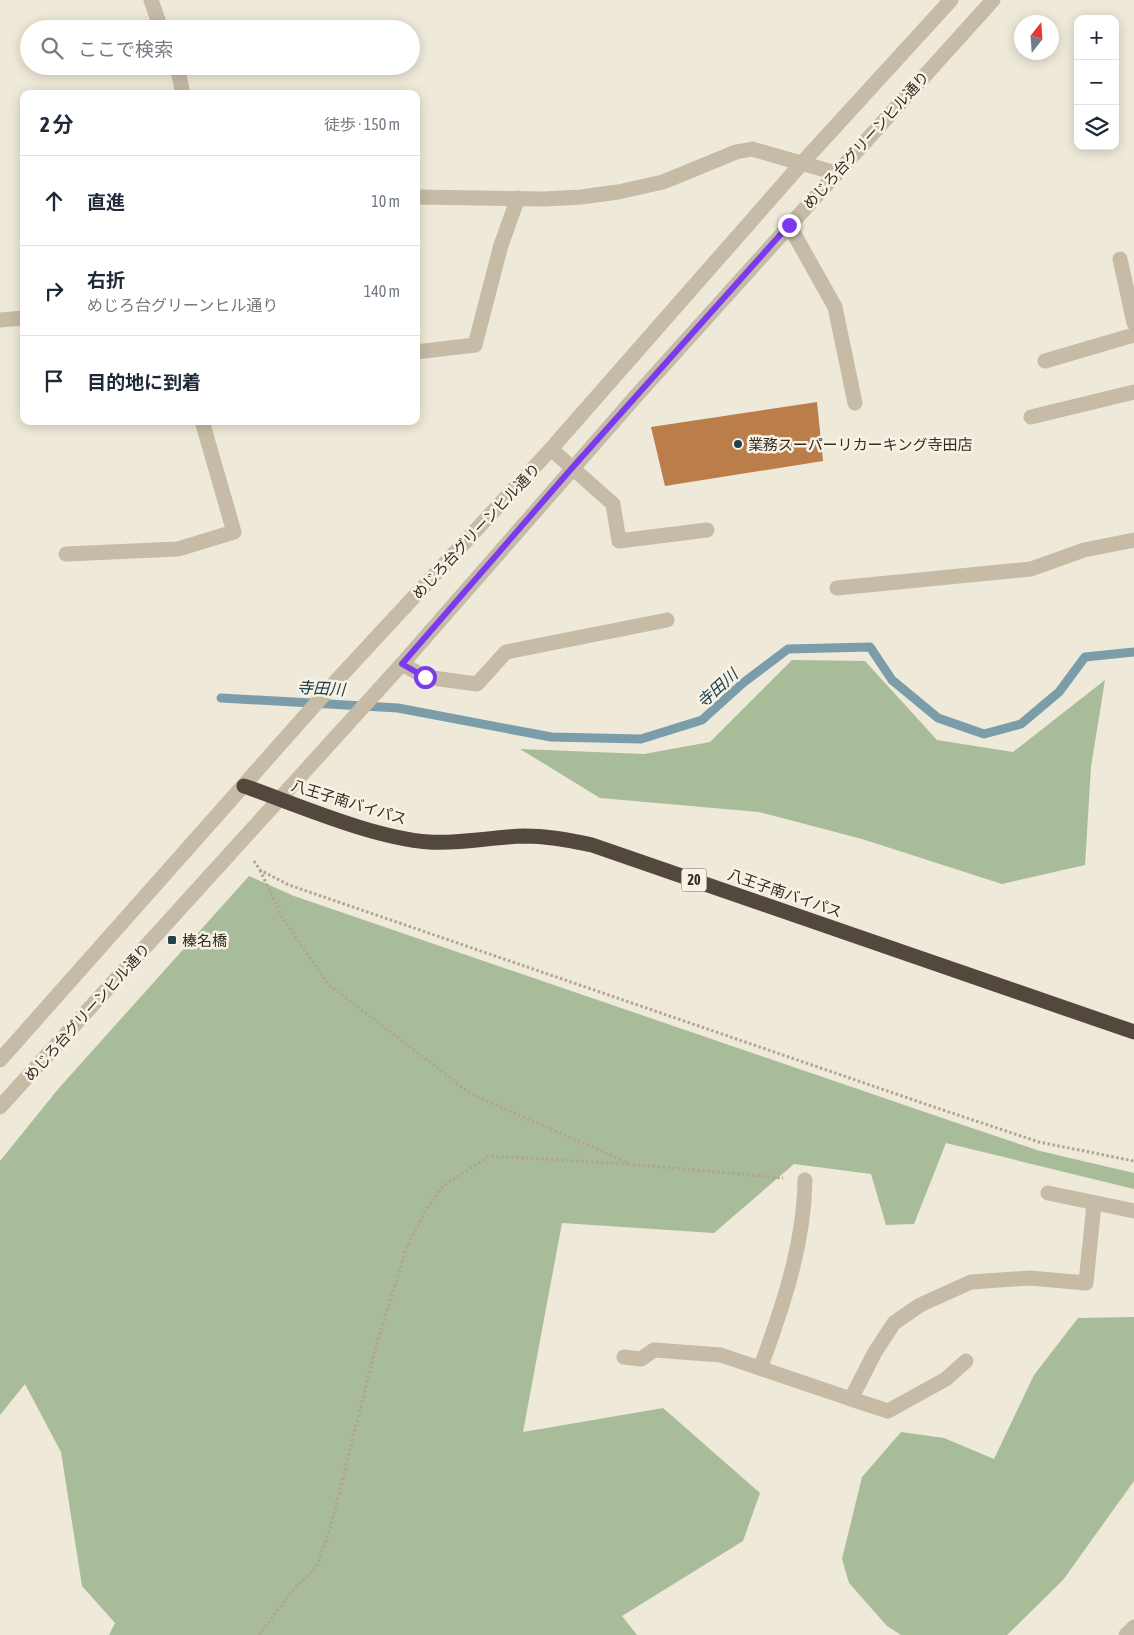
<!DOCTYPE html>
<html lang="ja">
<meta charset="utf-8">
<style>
:root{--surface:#fff;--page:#f2f2f3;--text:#1f2937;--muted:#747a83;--line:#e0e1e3}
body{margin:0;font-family:"Asap Condensed","Noto Sans JP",sans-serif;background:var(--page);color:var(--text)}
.controls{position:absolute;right:15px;top:15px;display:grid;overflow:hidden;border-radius:10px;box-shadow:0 2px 12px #0003}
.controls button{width:45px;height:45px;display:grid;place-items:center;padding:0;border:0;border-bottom:1px solid var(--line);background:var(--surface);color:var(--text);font:25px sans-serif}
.compass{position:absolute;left:1014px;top:15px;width:45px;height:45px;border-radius:50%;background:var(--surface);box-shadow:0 2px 12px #0003;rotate:17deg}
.stop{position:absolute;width:15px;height:15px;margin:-11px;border:4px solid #7c3aed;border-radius:50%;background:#fff}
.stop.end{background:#7c3aed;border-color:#fff;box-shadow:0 1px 5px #0008}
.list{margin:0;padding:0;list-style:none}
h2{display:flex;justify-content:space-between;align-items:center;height:65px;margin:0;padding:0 20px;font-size:21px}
h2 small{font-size:16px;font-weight:400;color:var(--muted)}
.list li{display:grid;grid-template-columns:32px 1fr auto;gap:15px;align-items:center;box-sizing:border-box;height:90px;padding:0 20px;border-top:1px solid var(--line)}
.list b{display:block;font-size:19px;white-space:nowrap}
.list p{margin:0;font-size:16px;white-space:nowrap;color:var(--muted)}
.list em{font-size:16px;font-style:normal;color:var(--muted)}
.icon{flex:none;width:28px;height:28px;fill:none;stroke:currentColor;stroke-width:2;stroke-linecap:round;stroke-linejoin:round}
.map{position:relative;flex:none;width:1134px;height:1635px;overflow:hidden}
.search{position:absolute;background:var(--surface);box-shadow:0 2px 12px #0003;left:20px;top:20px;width:400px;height:55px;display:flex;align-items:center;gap:12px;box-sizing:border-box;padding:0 18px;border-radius:28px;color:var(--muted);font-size:19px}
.panel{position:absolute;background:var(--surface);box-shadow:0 2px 12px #0003;left:20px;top:90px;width:400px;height:335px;border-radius:10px}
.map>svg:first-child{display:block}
.green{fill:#a9bc9a}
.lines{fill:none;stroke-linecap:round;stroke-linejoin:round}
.stream{stroke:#7a9da9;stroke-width:9}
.building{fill:#bb7d4a}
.path{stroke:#b1a590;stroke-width:3;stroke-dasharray:2.5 2.5;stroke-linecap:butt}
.minor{stroke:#c5bba6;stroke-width:15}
.highway{stroke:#52483e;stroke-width:15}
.route{stroke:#7c3aed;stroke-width:6}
.poi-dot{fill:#20424f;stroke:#f7f2e4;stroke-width:2}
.labels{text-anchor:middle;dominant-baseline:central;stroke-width:5;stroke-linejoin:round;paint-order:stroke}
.shield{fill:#f7f2e4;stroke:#6d675f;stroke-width:1}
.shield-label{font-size:14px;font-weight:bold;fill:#322c26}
.street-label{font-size:15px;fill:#322c26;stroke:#f7f2e4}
.poi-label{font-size:15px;fill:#322c26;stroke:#f7f2e4;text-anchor:start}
.water-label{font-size:16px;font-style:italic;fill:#20424f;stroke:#f7f2e4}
</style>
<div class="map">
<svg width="1134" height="1635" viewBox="0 0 1134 1635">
<rect width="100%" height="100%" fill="#eee9d8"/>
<g class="green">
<path d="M792,660L865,661L937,740L1013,752L1105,680L1091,767L1085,865L1002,884L862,839L759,812L600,798L520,749L644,754L710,742Z"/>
<path d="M249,876L294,896L951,1121L1040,1151L1134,1173V1189L946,1143L914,1224L886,1225L871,1174L794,1164L714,1233L562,1223L523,1432L663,1408L760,1493L743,1541L622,1616L637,1635H109L115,1623L82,1586L61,1452L25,1384L0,1415V1161L59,1088Z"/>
<path d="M1134,1317V1481L1063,1580L1007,1635H901L887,1626L849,1583L842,1559L862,1477L901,1432L944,1438L994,1459L1034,1375L1078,1318Z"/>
</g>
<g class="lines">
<path class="stream" d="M221,698L398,708L551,737L641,739L702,720L743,683L788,649L870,647L892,680L938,718L984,734L1021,724L1059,692L1085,657L1134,652"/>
</g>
<path class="building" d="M817,402L823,461L665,486L651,427Z"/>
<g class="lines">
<g class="path">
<path d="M254,861L260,870L289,885L934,1107L1039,1142L1134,1161"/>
<path d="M260,870L282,917L328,984L471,1094L630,1164L783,1178"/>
<path d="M259,1635L294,1589L317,1566L330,1529L375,1350L406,1249L427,1208L444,1185L490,1156L630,1164"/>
</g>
<g class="minor">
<path d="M151,0L161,29"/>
<path d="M177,66L183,94"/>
<path d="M416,197L545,199L581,197L618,192L663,182L736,152L752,149L836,173"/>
<path d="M789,225L835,307L855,403"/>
<path d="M1120,259L1134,323"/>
<path d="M0,320L24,318"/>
<path d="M416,352L475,345L501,245L518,198"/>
<path d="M1045,361L1134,335"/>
<path d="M1031,417L1134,392"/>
<path d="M551,449L613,504L619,541L707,530"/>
<path d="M66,554L178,549L234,532L202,421"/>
<path d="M837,588L1031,569L1084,550L1134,540"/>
<path d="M402,664L425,677L477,684L506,652L667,620"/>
<path d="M0,1060L337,680L551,449L802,163L951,0"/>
<path d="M0,1107L402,664L637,395L993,0"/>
<path d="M1048,1193L1134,1211"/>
<path d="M624,1357L641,1359L654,1350L721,1355L851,1399L875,1352L894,1323L920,1305L971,1282L1030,1278L1086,1283L1094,1204"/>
<path d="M761,1366C783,1306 804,1245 805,1180"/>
<path d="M851,1399L888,1411L946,1379L966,1361"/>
<path d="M1126,1635L1134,1627"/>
</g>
<path class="highway" d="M244,786C298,805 373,838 429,842C461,844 492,837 524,836C547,836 570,840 592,845L1134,1032"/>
</g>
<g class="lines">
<path class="route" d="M425,677L402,664L572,468L789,225"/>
</g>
<g class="poi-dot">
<circle cx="738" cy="444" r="5"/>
<rect x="167" y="935" width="10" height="10" rx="2.5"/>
</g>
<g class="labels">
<rect class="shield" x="681.5" y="868.5" width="25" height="23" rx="4"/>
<g class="shield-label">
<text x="694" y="880">20</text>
</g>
<g class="street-label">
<text transform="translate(866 140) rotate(-48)">めじろ台グリーンヒル通り</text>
<text transform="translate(476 531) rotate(-47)">めじろ台グリーンヒル通り</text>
<text transform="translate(349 802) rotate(17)">八王子南バイパス</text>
<text transform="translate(785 893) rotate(19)">八王子南バイパス</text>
<text transform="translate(87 1012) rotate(-48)">めじろ台グリーンヒル通り</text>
</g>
<g class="poi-label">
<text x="748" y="444">業務スーパーリカーキング寺田店</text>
<text x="182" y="940">榛名橋</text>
</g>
<g class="water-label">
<text transform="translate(321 688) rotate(3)">寺田川</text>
<text transform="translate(717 688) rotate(-42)">寺田川</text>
</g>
</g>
</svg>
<div class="controls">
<button>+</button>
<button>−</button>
<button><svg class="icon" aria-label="layers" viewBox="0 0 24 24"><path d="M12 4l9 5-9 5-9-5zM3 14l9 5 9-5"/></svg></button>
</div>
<svg class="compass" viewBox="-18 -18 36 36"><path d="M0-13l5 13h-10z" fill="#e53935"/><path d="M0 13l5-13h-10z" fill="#747a83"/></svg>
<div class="stop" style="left:425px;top:677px"></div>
<div class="stop end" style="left:789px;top:225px"></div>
<div class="search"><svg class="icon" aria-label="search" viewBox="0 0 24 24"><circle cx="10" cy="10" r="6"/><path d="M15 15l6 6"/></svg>ここで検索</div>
<section class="panel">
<h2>2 分<small>徒歩 · 150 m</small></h2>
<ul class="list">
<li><svg class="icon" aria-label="ahead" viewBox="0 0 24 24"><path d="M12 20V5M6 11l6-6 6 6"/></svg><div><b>直進</b></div><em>10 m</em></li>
<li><svg class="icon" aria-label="right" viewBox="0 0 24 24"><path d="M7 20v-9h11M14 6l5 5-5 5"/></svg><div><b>右折</b><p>めじろ台グリーンヒル通り</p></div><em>140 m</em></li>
<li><svg class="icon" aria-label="arrive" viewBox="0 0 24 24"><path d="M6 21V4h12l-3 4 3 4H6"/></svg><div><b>目的地に到着</b></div></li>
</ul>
</section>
</div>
